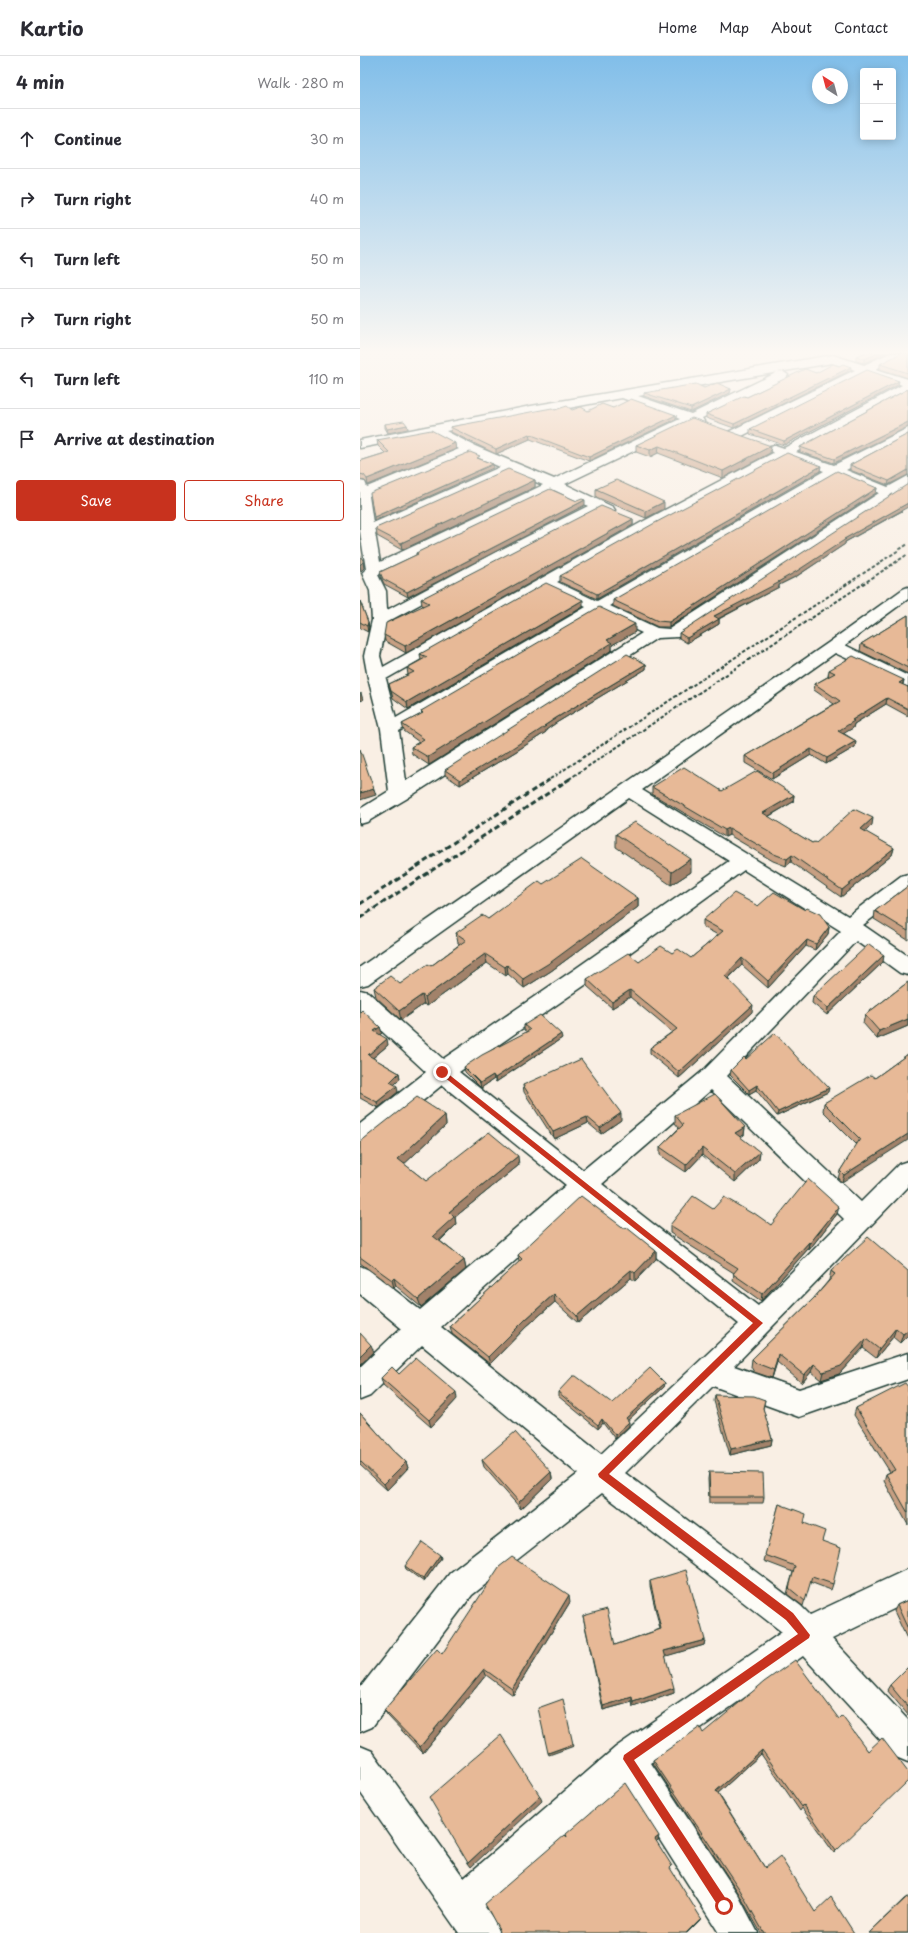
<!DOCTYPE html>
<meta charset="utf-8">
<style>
:root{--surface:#fff;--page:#f7f7f7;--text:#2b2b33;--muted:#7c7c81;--line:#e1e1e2;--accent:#c8321e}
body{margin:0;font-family:"Playpen Sans",sans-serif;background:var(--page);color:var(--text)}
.controls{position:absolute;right:12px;top:12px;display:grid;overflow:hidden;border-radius:4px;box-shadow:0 2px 10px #0003}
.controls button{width:36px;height:36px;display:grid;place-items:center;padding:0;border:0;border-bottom:1px solid var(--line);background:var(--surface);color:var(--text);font:20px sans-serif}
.compass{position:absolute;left:452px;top:12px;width:36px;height:36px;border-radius:50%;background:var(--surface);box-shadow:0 2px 10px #0003;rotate:324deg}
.stop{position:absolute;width:12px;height:12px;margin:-9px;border:3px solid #c8321e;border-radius:50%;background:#fff}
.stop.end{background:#c8321e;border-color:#fff;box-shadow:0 1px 4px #0008}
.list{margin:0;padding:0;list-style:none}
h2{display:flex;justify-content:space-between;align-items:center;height:52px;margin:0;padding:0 16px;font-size:17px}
h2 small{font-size:13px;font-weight:400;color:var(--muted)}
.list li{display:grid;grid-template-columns:26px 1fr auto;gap:12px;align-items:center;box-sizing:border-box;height:60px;padding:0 16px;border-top:1px solid var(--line)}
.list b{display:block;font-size:15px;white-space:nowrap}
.list em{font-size:13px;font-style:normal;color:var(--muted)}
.actions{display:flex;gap:8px;padding:12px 16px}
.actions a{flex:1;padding:9px 0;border:1px solid var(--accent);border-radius:4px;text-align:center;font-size:14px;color:var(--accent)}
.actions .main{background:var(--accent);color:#fff}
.icon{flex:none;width:22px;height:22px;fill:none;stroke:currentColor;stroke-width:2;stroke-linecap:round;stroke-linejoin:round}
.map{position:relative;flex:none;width:548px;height:1877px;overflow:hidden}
header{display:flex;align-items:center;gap:24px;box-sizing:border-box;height:56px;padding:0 20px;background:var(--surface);border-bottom:1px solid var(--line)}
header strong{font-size:19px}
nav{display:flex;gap:22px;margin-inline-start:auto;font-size:14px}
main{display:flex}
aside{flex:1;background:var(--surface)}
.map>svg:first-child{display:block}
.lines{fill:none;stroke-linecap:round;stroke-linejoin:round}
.minor-casing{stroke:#1f3d34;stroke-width:3}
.minor{fill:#fdfcf7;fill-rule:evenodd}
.rail-far1{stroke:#1f3d34;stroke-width:2;stroke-dasharray:3.5 2;stroke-linecap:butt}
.rail{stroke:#1f3d34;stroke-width:3;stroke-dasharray:5.5 3;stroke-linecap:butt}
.wall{fill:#c79f82;stroke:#1f3d34}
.shaded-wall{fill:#a2826a;stroke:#1f3d34}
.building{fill:#e7b997;stroke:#1f3d34}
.route{fill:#c8321e}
</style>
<header>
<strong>Kartio</strong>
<nav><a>Home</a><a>Map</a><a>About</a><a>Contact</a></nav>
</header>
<main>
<aside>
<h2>4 min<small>Walk · 280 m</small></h2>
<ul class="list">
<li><svg class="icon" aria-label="ahead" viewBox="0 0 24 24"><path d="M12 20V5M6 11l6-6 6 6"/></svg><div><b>Continue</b></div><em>30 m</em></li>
<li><svg class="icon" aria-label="right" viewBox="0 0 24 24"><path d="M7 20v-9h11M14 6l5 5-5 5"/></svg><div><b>Turn right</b></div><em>40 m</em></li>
<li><svg class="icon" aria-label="left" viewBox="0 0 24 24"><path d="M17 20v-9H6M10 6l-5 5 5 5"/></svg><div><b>Turn left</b></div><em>50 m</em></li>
<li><svg class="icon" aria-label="right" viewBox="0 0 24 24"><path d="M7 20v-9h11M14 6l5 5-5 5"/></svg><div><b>Turn right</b></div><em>50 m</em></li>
<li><svg class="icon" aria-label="left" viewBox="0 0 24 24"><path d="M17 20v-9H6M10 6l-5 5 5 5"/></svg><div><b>Turn left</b></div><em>110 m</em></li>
<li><svg class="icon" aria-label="arrive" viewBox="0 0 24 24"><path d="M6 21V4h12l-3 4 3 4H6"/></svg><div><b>Arrive at destination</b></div></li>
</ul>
<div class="actions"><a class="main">Save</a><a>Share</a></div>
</aside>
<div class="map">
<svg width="548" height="1877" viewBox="0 0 548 1877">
<rect width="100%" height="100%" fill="#f9efe4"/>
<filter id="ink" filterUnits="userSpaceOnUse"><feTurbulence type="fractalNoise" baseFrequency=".025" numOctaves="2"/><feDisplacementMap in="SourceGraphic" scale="8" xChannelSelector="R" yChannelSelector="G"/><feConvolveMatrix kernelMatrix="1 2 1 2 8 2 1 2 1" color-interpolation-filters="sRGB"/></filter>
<g filter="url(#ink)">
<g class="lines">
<g class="minor-casing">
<g id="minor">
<path d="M530,297H544L516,313L548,323V336L436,396L474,409L548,372V381L486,414L528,431L548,420V430L318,581L297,582L46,743L7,766L0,768V753L29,735L21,673L8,622L4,600L12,564L10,535L2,517L6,513L0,475V425L5,426L7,431L99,393L72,378L0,392V384L171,350L473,299L504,309ZM472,307L495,314L368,376L367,379L368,382H378L506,317L542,329L424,392L415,389L410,390L408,393L413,397L282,466L23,611L20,600L27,566L144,503L239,455L248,458L253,457L255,454L253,451L205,428L332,367L338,369L343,368L344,365L342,362L426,322L428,319L422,315L418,316L331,358L278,340ZM262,342L320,363L194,423L115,390L86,375ZM110,398L140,411L13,467L9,440ZM425,401L464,415L237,545L197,526L292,472ZM152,416L183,429L20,506L15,477ZM476,419L519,437L309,573L297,572L250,550ZM194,434L228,450L134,497L27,554L26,535L18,519ZM186,532L226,551L36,662L26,623ZM239,557L282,577L46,725L39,675Z"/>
<path d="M548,531V543L485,589L548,620V631L475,597L282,734L488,860L541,820L548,818V835L503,869L548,900V919L540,917L496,885L367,1020L501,1146L539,1108L548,1105V1131L374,1310L439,1333L548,1297V1323L439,1361L353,1330L265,1417L441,1550L450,1559L548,1513V1546L472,1583L548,1664V1706L536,1701L443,1600L291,1707L377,1837L398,1877H359L265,1729L125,1851L134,1864L140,1877H99L0,1736V1690L12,1695L104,1822L256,1691L422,1576L242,1437L112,1539L12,1671L0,1676V1632L90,1517L218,1418L62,1289L10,1340L0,1344V1311L41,1272L0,1238V1210L9,1214L60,1254L206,1129L82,1029L9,1089L0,1092V1068L66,1016L0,955V934L8,936L83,1003L215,913L369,805L269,742L8,928L0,930V911L468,587L543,533ZM384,814L481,875L344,1014L223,1114L99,1016L231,925ZM351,1034L484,1163L398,1250L242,1128ZM224,1143L379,1268L241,1398L81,1271Z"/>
</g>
</g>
<use href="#minor" class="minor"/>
<g class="rail-far1">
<path d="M190,723L548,488"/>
<path d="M209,723L548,498"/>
</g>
<g class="rail">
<path d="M0,848L192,722"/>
<path d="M0,862L211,722"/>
</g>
</g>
<g class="wall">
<path d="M504,297H527L504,307L496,305V300Z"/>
<path d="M548,297V322L520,313V308Z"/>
<path d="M491,314L374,372L346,362V358L387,341L456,317Z"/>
<path d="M538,329L424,389L390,378V373Z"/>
<path d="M344,332L371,333L370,337L331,356L284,340V337Z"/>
<path d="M548,333V371L474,407L440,396V391Z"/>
<path d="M253,352L316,359V363L229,405L170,383L136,398L91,376L90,371L195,354L228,355Z"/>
<path d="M25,368L47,369L48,373L28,377L25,372Z"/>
<path d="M548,378V419L528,429L490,414V409Z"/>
<path d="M17,384L96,393L8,429L5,425L0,424V405L25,397L18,390Z"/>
<path d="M276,389L411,390L410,397L363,422L298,397L290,401L276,396Z"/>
<path d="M460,415L237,543L200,526V520Z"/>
<path d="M175,424V431L42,494L17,480L16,472Z"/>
<path d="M517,432L516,437L309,571H298L253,550V544Z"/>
<path d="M236,433L304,453L286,462L236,441Z"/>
<path d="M225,449L48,541L24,528L21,521L20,516L56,499V497Z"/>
<path d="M542,455L485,486V488L437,520L419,529V531L359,563V568L327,587L319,582V577Z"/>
<path d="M273,463V469L46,597L25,585L24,579L63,550L62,549L61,543Z"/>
<path d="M0,500L3,504L4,512L1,515H0Z"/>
<path d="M0,545L8,566L9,572L8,576L0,572Z"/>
<path d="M223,551L48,653L33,642L29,628L48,619L47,612L61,604L60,598Z"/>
<path d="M548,559V618L500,595L501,588Z"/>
<path d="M275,576L252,589V594L69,709L52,698L51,691L59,686L44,675L42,668L62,658L61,655Z"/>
<path d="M286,608V613L196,667L186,674V676L155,696L100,729L85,719V714Z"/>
<path d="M469,614L544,624L543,629L548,631V660L526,648L494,668L493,672L483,677L496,685L495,691L466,708L451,699L412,723L385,707V700L474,648L454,634L455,628L469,620H468Z"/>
<path d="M292,731L434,739L433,746L408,761L452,787H456L512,769L505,776L534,792L532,799L481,841L431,806L426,810L413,805L369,779L365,781L292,738Z"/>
<path d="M256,778L331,816L311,829L256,791Z"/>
<path d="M183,828L278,842V851L191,915L164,932L148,918L146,920L127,907L67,950L64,948L41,964L16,941L14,932L40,928L71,910L100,888L98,887L96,877L128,863Z"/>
<path d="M548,830V884L514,863L515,855Z"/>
<path d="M398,850L469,871L468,878L455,894L446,890L408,932L382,909L368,923L392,956L319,1022L290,998V992L312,976L270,941L252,952L227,930V923L279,906L312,897L331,902L358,879L343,871V864Z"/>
<path d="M523,906L467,959L452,947L453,940Z"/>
<path d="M548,926V970L517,983L503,967L505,959Z"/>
<path d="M0,956L20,971L22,977L20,979L28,989L13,1002L39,1017L40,1023L34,1029L38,1036L18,1052L0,1042Z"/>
<path d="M164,969L202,982L136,1026L134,1023L121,1032L105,1016L104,1011L167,976L164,974Z"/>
<path d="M548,998L482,1126L478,1123L480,1115L497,1089L463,1055L464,1047L515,1022Z"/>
<path d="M386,1003L444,1009L468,1036L417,1060L396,1034L389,1038L370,1019L371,1014Z"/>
<path d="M163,1029L261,1064L241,1078L228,1067L194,1083L164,1036Z"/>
<path d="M85,1059L86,1069L44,1108L66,1125L159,1109L95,1161L96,1169L80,1185L104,1204L106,1213L61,1251L36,1230L34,1232L0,1207V1086Z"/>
<path d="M315,1059L385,1071L384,1079L380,1081L399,1103L375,1126L342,1099L326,1116L300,1099V1091L319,1072L315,1067Z"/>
<path d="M353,1153L411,1169L477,1158L449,1194L448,1193L401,1245L373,1225L374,1217L310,1177V1169Z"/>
<path d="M265,1173L296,1195V1203L275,1225L271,1222L218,1267L195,1246L167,1270L130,1308L92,1278L90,1270L159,1206L158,1199Z"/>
<path d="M471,1215L548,1279L540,1287L533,1281L516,1302L503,1292L479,1318L461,1324L451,1316L442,1327L417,1306L412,1322L394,1316L391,1311L392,1303L454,1242L469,1224Z"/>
<path d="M39,1318L97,1343L71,1371L23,1329L21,1322Z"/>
<path d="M305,1327L304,1331L268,1364L269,1370L255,1383L243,1367L238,1373L198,1340V1336L252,1347Z"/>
<path d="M548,1331V1469L524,1425L526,1418L530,1416L494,1359L496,1352Z"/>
<path d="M355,1339L405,1344L403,1353L412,1383L411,1389L370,1399L354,1345Z"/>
<path d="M0,1357L33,1394L46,1406L48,1412L27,1434L0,1409Z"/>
<path d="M122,1404L191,1416L192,1423L161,1453L124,1411Z"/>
<path d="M349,1416L404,1441L403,1447H349L348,1423Z"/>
<path d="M419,1448L444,1467L462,1485L473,1528L471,1534L450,1526L443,1550L427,1538L433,1516L404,1505Z"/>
<path d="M81,1502L64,1526L46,1513L45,1510Z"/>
<path d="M290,1525L345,1584L344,1589L305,1600L314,1637L273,1651L272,1646L243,1654L224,1565L223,1560L255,1589L300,1573L290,1530Z"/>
<path d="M548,1544V1585L534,1555L537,1549Z"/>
<path d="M210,1546L153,1639L126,1619L63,1697L28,1660L24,1654L82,1598Z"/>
<path d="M548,1611V1659L527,1634L530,1629Z"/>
<path d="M479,1663L508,1695L548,1716L474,1797L442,1752L440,1755L401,1698L358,1737L405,1812L455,1856L494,1877H401L378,1836L293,1707V1704L343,1677Z"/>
<path d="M547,1841L548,1877H509L544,1843Z"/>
</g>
<g class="shaded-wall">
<path d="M519,297H527L504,307V303Z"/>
<path d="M491,311V314L374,372V368Z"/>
<path d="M539,325L538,329L424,389V385Z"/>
<path d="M371,333L370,337L331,356V352Z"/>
<path d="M316,359V363L229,405V401Z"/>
<path d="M548,366V371L474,407V403Z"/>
<path d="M47,369L48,373L28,377L27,373Z"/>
<path d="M169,378L170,383L136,398V393Z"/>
<path d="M95,387L96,393L8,429L7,423Z"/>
<path d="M299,390L298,397L290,401V394Z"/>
<path d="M411,390L410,397L363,422V415Z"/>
<path d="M133,408V412L14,465V461Z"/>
<path d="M461,410L460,415L237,543V538Z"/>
<path d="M548,414V419L528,429L529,425Z"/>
<path d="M175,424V431L42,494L41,487Z"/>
<path d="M517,432L516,437L309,571V566Z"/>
<path d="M225,444V449L48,541L47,536Z"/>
<path d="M304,446V453L286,462V455Z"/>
<path d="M548,447V451L485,486V488L437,520L419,529V531L354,565V560L418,526L484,483Z"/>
<path d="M273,463V469L46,597L45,590Z"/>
<path d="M3,506L4,512L1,515L0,509Z"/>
<path d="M223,544V551L48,653L47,646Z"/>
<path d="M359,563V568L327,587V582Z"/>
<path d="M8,566L9,572L8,576L7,570Z"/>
<path d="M275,568V576L252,589V594L69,709L68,701L247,584Z"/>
<path d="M286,608V613L196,667L186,674V676L155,696L100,729V724L184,670L196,662Z"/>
<path d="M544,624L542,630L539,627Z"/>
<path d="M1,637L3,644L0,645V638Z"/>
<path d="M527,642L526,648L494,668L493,672L478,681V675L492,664Z"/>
<path d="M496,685L495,691L466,708L467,702Z"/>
<path d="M451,693V699L412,723L413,717Z"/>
<path d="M14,733L16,739L0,744V737Z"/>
<path d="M434,739L433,746L402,764L403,757Z"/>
<path d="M513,762L512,769L500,780L501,773Z"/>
<path d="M369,772V779L365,781V774Z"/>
<path d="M534,792L532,799L481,841L482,834Z"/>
<path d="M432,799L431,806L426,810L427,803Z"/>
<path d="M331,803V816L311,829L312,816Z"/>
<path d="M278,842V851L191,915L164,932L163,923Z"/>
<path d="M469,871L468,878L455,894L456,888Z"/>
<path d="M447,884L446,890L408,932V925Z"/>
<path d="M125,898L127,907L67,950L65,941Z"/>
<path d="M524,899L523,906L467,959L468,952Z"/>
<path d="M382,902V909L364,926L365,920Z"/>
<path d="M147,909L148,918L146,920L145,911Z"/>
<path d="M270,934V941L252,952V946Z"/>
<path d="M62,939L64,948L41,964L39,955Z"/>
<path d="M393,949L392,956L319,1022V1016Z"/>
<path d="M548,963V970L517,983L519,975Z"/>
<path d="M20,971L22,977L16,981L14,975Z"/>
<path d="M201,978L202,982L136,1026L135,1022Z"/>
<path d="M27,983L28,989L9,1005L8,999Z"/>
<path d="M39,1017L40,1023L31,1032L30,1026Z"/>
<path d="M133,1019L134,1023L121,1032L120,1027Z"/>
<path d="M397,1029L396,1034L389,1038V1034Z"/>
<path d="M37,1030L38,1036L18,1052L17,1046Z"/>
<path d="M469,1032L468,1036L417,1060L418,1056Z"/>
<path d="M261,1057V1064L241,1078L240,1072Z"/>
<path d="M85,1059L86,1069L40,1112L38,1103Z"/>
<path d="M227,1061L228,1067L194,1083L193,1076Z"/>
<path d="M385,1071L384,1079L374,1084L375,1077Z"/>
<path d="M548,1078V1084L482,1126L484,1119Z"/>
<path d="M342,1092V1099L326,1116V1109Z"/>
<path d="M400,1096L399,1103L375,1126V1118Z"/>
<path d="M158,1100L159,1109L95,1161L96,1169L75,1188L73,1180L89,1156Z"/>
<path d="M479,1151L477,1158L449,1194L450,1187Z"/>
<path d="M449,1186L448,1193L401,1245L402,1238Z"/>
<path d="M296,1195V1203L275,1225V1217Z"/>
<path d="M104,1204L106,1213L61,1251L58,1243Z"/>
<path d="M271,1214V1222L218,1267L217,1260Z"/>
<path d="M34,1222L36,1230L34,1232L32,1224Z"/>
<path d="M194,1238L195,1246L167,1270L130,1308L128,1301L166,1263Z"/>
<path d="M536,1272L533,1281L516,1302L519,1293Z"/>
<path d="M548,1274V1279L540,1287L543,1278Z"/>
<path d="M506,1283L503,1292L479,1318L461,1324L463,1316Z"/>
<path d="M11,1289L14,1296L0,1309V1300Z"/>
<path d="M418,1298L417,1306L412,1322Z"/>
<path d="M454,1308L451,1316L442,1327L444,1319Z"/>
<path d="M305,1327L304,1331L266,1366V1362Z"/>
<path d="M96,1336L97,1343L71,1371L69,1364Z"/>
<path d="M242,1363L243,1367L238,1373V1369Z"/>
<path d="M269,1366V1370L255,1383V1379Z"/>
<path d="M412,1383L411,1389L370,1399L371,1393Z"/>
<path d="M46,1406L48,1412L27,1434L24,1428Z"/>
<path d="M191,1416L192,1423L161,1453L159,1446Z"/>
<path d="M80,1499L81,1502L64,1526L63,1523Z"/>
<path d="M209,1539L210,1546L153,1639L152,1633Z"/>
<path d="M345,1584L344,1589L303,1601L304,1595Z"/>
<path d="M124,1613L126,1619L63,1697L60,1691Z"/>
<path d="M314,1632V1637L273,1651V1646Z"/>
<path d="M272,1641V1646L243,1654V1650Z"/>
<path d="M213,1688L214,1690L189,1699L188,1697Z"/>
<path d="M402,1694L401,1698L356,1739V1735Z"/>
<path d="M180,1740L182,1745L111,1811L108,1807Z"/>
<path d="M299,1780L298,1784L295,1787V1783Z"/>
<path d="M341,1862L340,1864L327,1877H326Z"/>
</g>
<g class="building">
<path d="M504,297H519L504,303L496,300Z"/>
<path d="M541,297H548V317L520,308Z"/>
<path d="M473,308L479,310L483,308L491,311L374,368L346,358L384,340L387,341L445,313L456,317Z"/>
<path d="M507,314L539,325L424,385L390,373Z"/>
<path d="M357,327L371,333L331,352L284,337L336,328L344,332Z"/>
<path d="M548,333V366L474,403L440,391Z"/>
<path d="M271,343L316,359L229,401L169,378L136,393L90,371L192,352L195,354L207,350L212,354L221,351L228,355L242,348L253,352Z"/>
<path d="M332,362L411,390L363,415L299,390L290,394L276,389Z"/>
<path d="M44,365L47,369L27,373L25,368Z"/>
<path d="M71,374L95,387L7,423L4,419L0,418V405L29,396L17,384Z"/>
<path d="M548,378V414L529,425L490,409Z"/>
<path d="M110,396L120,400L117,402L133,408L14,461L10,437Z"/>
<path d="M427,397L461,410L237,538L200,520L293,468Z"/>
<path d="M148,413L175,424L41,487L16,474V472Z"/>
<path d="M477,415L517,432L309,566L298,565L253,544Z"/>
<path d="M256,424L304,446L286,455L236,433Z"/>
<path d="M548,428V447L484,483H486L437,515L418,526H420L354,560L359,563L327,582L319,577Z"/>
<path d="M190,433L217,445L222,443L225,444L47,536L23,523L20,516L58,498L56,497Z"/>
<path d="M241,450L273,463L45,590L24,579L26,567L69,547L61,543Z"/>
<path d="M0,500L3,504V506L0,509Z"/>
<path d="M186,527L223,544L47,646L31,635L29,628L54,616L47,612L67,601L60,598Z"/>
<path d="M0,545L8,566L7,570L0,566Z"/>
<path d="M239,551L275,568L247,584L252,587L68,701L51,691L64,683L42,668L63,657L61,655Z"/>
<path d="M548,559V612L501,588Z"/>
<path d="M267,598L286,608L196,662L184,670H186L154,691L100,724L85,714Z"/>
<path d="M493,600L544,624L539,627L548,631V653L527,642L492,664L494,665L478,675L496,685L467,702L451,693L413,717L385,700L480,645L455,628L475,617L469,614Z"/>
<path d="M0,693L14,733L0,737Z"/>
<path d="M324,711L362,735L397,715L434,739L403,757L452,787L454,786L456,787L494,753L513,762L501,773L534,792L482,834L432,799L427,803L414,798L369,772L365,774L292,731Z"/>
<path d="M275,766L331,803L312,816L256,778Z"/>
<path d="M222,803L278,842L191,906L163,923L147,909L145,911L125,898L65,941L62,939L39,955L14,932L30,920L40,928L68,908L71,910L106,884L96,877L122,859L128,863L179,825L183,828Z"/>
<path d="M548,830V875L515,855Z"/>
<path d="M414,836L445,854L447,852L460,858L469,871L456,888L447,884L408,925L382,902L365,920L393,949L319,1016L290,992L317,973L270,934L252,946L227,923L268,897L279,906L301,890L312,897L318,893L331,902L363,875L343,864L374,837L398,850Z"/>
<path d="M509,888L524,899L468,952L453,940Z"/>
<path d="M548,926V963L519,975L505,959Z"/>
<path d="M2,954L20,971L14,975L27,983L8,999L39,1017L30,1026L37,1030L17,1046L0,1037V956Z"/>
<path d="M180,959L201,978L135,1022L133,1019L120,1027L104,1011L122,999L170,974L164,969Z"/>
<path d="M415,977L444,1009L446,1008L469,1032L418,1056L397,1029L389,1034L371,1014L384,1001L386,1003Z"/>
<path d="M548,998V1078L484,1119L480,1115L500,1083L464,1047L511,1019L515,1022Z"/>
<path d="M221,1003L261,1057L240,1072L227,1061L193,1076L163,1029Z"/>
<path d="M355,1038L385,1071L375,1077L400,1096L375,1118L342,1092L326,1109L300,1091L323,1069L315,1059Z"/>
<path d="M57,1041L85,1059L38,1103L66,1125L129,1076L158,1100L89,1156L94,1161L73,1180L104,1204L58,1243L34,1222L32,1224L0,1201V1086Z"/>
<path d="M448,1123L479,1151L450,1187L449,1186L402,1238L373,1218L378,1212L310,1169L333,1140L353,1153L364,1141L393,1158L394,1157L411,1169Z"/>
<path d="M221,1140L265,1173L266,1171L296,1195L275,1217L271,1214L217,1260L194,1238L166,1263L128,1301L90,1270L162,1203L158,1199Z"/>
<path d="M508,1181L548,1215V1274L543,1278L536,1272L519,1293L506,1283L481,1310L463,1316L454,1308L444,1319L418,1298L414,1314L396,1307L392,1303L454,1242L475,1218L471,1215Z"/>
<path d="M0,1277L11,1289L0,1300Z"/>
<path d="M56,1302L96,1336L69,1364L21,1322L32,1311L39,1318Z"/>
<path d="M290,1312L305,1327L266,1362L269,1366L255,1379L242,1363L238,1369L198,1336L213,1320H216L252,1347Z"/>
<path d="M545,1327L548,1331V1457L526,1418L535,1414L496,1352Z"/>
<path d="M355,1339L394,1340L405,1344L403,1352L412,1383L371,1393Z"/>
<path d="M0,1357L33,1394L46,1406L24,1428L0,1405Z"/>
<path d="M155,1376L191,1416L159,1446L122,1404Z"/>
<path d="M349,1416L403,1417L404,1441H350Z"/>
<path d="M419,1448L446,1458L444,1467L465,1475L462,1485L481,1492L473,1528L452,1521L445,1545L429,1532L435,1510L405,1499Z"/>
<path d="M62,1486L80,1499L63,1523L45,1510Z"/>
<path d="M152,1501L209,1539L152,1633L124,1613L60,1691L24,1654L77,1593L82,1598L139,1511Z"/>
<path d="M326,1514L345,1584L304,1595L314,1632L273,1646L272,1641L243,1650L223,1560L247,1553L255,1589L301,1573L290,1525Z"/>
<path d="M548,1544V1573L537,1549Z"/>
<path d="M435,1604L479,1663L482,1660L508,1695L522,1682L548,1716V1725L476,1795L444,1749L442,1751L402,1694L356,1735L405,1812L420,1800L455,1856L471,1841L494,1877H404L380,1834L293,1704L340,1671L343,1677L404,1626Z"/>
<path d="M548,1611V1651L530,1629Z"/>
<path d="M203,1643L213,1688L188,1697L178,1652Z"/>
<path d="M141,1679L180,1740L108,1807L69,1741Z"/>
<path d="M265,1727L299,1780L295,1783L312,1810L310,1812L341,1862L326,1877H141L125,1848L205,1779L207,1781L206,1778Z"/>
<path d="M547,1841H548V1877H509Z"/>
</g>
</g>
<linearGradient id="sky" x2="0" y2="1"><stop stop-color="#81bee9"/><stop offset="0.53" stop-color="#fcf8f3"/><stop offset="1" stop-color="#fcf8f3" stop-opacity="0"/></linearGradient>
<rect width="548" height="559" fill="url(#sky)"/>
<path class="route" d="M82,1013L403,1267L249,1418L433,1557L450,1579L449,1582L274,1704L368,1846L369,1850L368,1853L364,1855L360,1853L263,1703L264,1699L438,1578L426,1564L239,1421L238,1418L393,1267L79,1017L78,1016Z"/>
</svg>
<div class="controls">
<button>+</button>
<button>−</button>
</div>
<svg class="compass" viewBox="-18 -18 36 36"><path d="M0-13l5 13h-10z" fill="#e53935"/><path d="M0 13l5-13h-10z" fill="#7c7c81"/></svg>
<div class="stop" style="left:364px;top:1850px"></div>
<div class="stop end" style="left:82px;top:1016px"></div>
</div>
</main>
